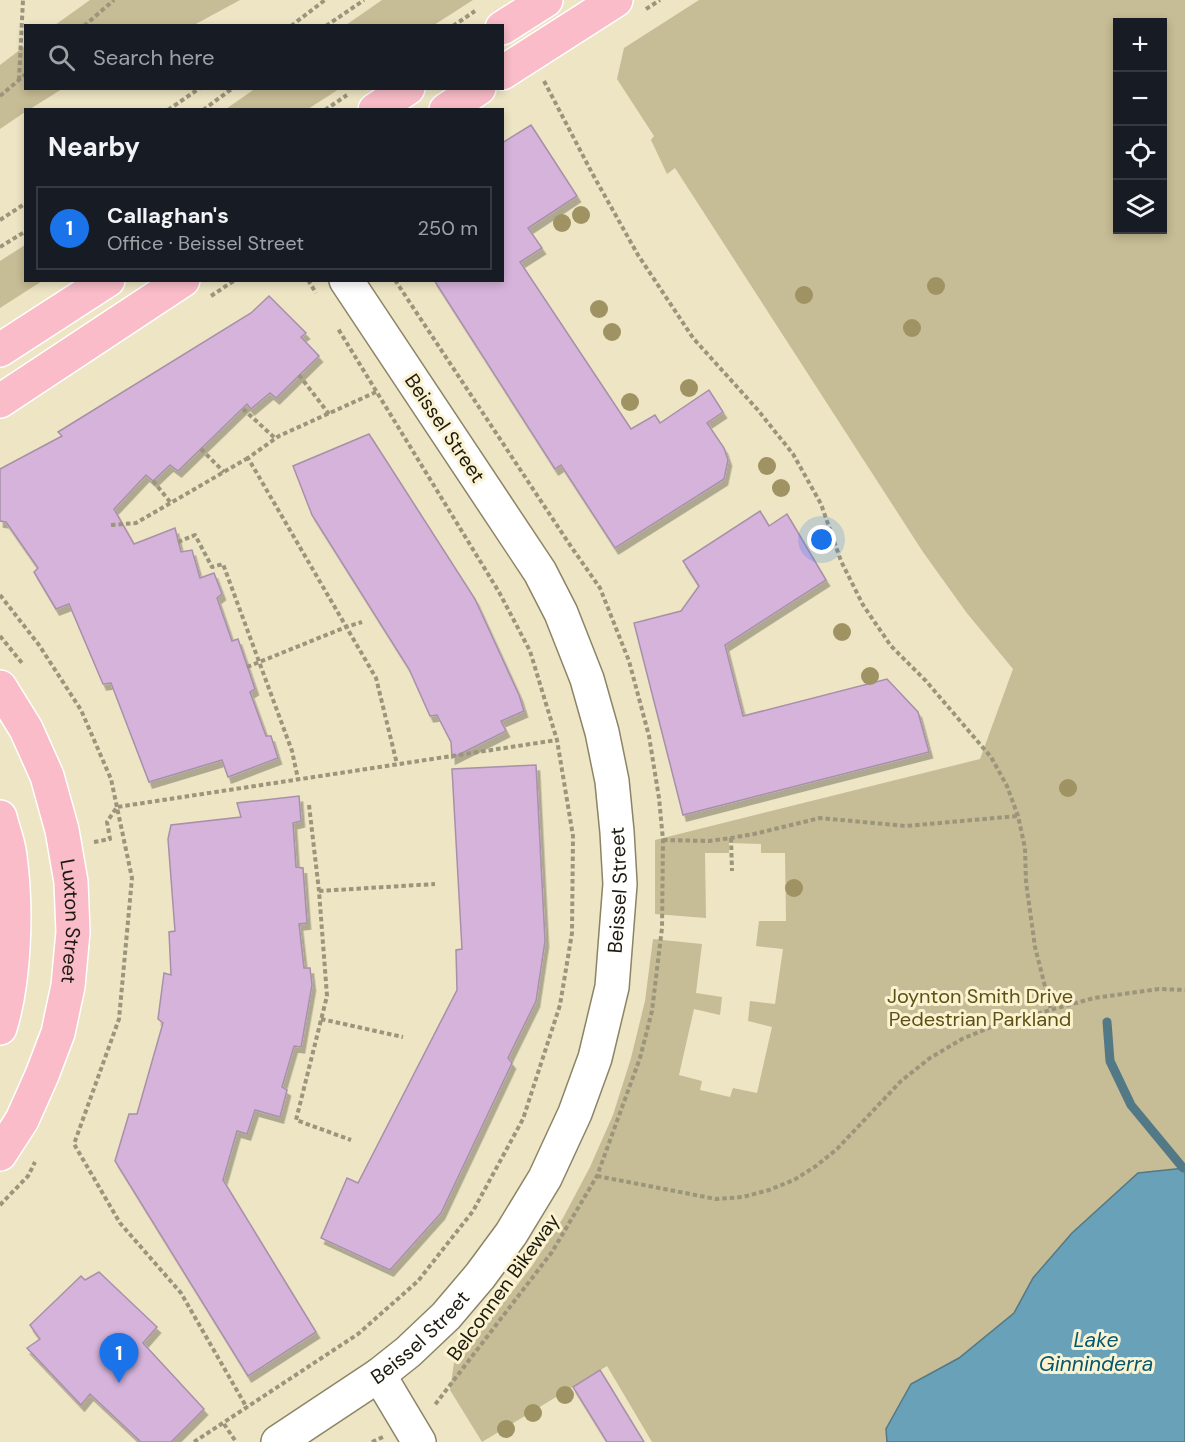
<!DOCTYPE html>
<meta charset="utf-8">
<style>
:root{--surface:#171b24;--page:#242831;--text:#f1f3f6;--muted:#9ea1a6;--line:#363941;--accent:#1a73e8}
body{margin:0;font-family:"DM Sans",sans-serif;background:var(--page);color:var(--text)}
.controls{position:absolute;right:18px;top:18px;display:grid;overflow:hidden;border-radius:0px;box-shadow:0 3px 9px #0003}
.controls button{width:54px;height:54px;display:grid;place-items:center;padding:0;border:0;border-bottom:2px solid var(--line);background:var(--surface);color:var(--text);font:30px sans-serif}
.you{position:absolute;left:822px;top:540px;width:21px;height:21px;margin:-15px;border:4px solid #fff;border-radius:50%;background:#1a73e8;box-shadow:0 0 0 9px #1a73e833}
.badge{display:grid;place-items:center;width:39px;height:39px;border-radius:50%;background:var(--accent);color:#fff;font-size:20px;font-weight:700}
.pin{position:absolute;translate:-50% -50px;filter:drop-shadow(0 2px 3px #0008)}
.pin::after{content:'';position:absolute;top:32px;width:21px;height:18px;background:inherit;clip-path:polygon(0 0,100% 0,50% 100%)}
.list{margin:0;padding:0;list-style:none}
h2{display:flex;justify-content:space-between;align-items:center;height:78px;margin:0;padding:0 24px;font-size:26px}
h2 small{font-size:20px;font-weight:400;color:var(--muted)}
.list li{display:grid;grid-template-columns:39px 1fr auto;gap:18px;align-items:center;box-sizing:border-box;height:84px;margin:0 12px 12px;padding:0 12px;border:2px solid var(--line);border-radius:0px}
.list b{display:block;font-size:22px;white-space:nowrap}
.list p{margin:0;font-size:20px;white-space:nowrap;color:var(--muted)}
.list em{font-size:20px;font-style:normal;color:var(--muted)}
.icon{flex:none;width:33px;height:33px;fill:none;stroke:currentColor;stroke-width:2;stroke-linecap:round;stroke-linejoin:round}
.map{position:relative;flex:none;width:1185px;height:1442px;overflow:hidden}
.search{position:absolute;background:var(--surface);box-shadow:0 3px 9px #0003;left:24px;top:24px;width:480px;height:66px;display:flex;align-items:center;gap:15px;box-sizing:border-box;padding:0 21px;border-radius:0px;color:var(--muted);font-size:22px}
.panel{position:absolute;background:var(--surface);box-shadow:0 3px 9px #0003;left:24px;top:108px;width:480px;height:174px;border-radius:0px}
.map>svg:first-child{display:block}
.green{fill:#c6bc95;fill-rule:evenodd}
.water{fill:#69a2b8;stroke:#527985;stroke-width:1.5}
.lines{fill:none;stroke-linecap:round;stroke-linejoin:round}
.stream{stroke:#527985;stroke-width:9}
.building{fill:#d6b3db;stroke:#a791aa;stroke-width:1.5;filter:url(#shadow)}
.minor-casing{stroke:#8c8466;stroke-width:36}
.major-casing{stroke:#fff;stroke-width:36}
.path{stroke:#9b957c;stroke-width:4;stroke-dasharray:4.5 3;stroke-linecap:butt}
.minor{stroke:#fff;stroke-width:33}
.major{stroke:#f9bcc8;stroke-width:33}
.tree{fill:#9f9363}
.labels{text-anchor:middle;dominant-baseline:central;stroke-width:6;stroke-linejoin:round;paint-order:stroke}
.street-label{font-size:20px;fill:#1c190d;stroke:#fbf2d1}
.park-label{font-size:20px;fill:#5e5014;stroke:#fbf2d1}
.water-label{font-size:21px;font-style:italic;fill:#03576e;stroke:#fbf2d1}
</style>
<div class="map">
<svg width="1185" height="1442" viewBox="0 0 1185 1442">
<defs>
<filter id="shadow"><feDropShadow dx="3.5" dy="6" stdDeviation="0" flood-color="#0004"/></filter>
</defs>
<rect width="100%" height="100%" fill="#eee5c4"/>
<g class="green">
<path d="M90,0H240L194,25H55Z"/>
<path d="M382,0H473L434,25H346Z"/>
<path d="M699,0H1185V1168L1138,1173L1033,1278L1014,1313L959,1358L911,1384L886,1429L887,1442H652L607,1366L482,1442L450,1390L455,1356L497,1311L532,1266L563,1218L590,1167L613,1115L631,1058L645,1001L653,939L702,944L696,993L722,997L720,1015L694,1009L679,1075L702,1081L700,1090L730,1097L733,1088L757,1093L772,1027L748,1021L750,1001L775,1004L783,949L756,946L759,921H786L785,853H761V844L729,843V853H705L706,918L655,914V840L980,759L1013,669L966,612L923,552L675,168L667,174L651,140L654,136L617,79L624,48ZM1118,22H1162V230H1118Z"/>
<path d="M25,46L26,88L62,89L30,109L26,110L25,112L0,129V65Z"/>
<path d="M256,88H339V89L308,109H226Z"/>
<path d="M25,245L26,280L42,281L0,308V261Z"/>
</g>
<path class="water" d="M1185,1168V1442H887L886,1429L911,1384L959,1358L1014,1313L1033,1278L1072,1233L1138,1173Z"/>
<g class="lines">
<path class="stream" d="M1107,1022L1110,1061L1131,1105L1183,1168"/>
</g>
<g class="building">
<path d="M531,125L577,196L528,228L542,248L520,262L631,429L655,415L660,423L709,390L723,412L707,423L724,448L728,460L724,479L615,548L561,465L555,469L434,280H502V143Z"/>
<path d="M269,296L306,333L301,337L319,356L276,398L270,393L251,409L247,404L178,471L170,465L153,481L146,475L114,509L134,544L175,528L181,552L192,550L200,578L214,573L222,594L217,598L232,641L238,639L255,689L250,692L266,736H271L278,758L228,777L222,760L149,782L111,683L103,684L69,604L56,609L34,572L38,568L6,522L0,521V469L62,436L58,432L251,313Z"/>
<path d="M369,434L475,599L519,695L524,711L501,721L506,731L452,758L451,742L437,715L430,716L409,669L312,515L293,466Z"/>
<path d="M760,511L769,526L787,514L826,580L725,645L743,716L887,679L918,712L929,752L683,815L634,623L681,611L699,586L683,561Z"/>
<path d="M536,765L545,941L536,1001L508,1058L512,1063L441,1213L390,1270L321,1238L347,1178L358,1183L457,990L456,950L462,949L452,769Z"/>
<path d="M299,796L301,821L293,823L296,867L303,868L307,923L299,924L304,968H310L312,985L301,1047L294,1046L282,1087L287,1090L280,1117L255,1110L247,1134L237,1131L223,1180L316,1332L248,1376L115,1161L129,1114H137L163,1023L158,1019L164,973L171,975L169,932L175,931L168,839L171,825L241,817L237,803Z"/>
<path d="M99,1272L157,1327L143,1343L204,1409L171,1442H141L90,1394L81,1405L27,1348L40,1339L30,1325L81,1276L85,1280Z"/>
<path d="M600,1370L644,1442H607L573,1387Z"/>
</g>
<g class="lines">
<g class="minor-casing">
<g id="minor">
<path d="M379,1375L419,1442"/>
<path id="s1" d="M278,1442L379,1375L408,1352L446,1316L480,1276L511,1234L545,1178L575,1113L595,1058L612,987L620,884L617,832L612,781L602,732L587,679L561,613L540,572L346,280"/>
</g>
</g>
<g class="major-casing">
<g id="major">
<path d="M502,28L546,0"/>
<path d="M502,73L616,0"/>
<path d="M375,110L408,88"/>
<path d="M446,110L479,88"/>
<path d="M0,350L108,280"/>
<path d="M0,401L183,280"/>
<path id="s2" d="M0,687L26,729L47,776L62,830L71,882L73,932L68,986L58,1033L42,1075L22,1120L0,1154"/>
<path d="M0,817C3,830 9,844 10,857C17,908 15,979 0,1028"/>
</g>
</g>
<g class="path">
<path d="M646,9L660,0"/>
<path d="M84,26L114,0"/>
<path d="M291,26L325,0"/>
<path d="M326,26L364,0"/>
<path d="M453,26L475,11"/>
<path d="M19,80L23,0"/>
<path d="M544,81L592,173L638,255L693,338L757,409L793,454L821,504L841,561L863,605L891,646L926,681L991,757L1007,786L1018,816L1025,848L1026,882L1035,947L1051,1010"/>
<path d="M0,96L26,74"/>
<path d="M168,110L200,88"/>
<path d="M203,110L233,88"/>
<path d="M325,110L347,95"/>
<path d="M0,220L26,203"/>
<path d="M0,247L26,231"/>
<path d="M308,280L316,293"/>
<path d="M395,280L570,545L600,588L629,661L649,736L659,798L663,840L662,928L652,1011L640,1058L597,1176L552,1252L434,1406"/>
<path d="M211,296L235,280"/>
<path d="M299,375L329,414"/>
<path d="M376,392L279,436L248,458L376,678L397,764"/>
<path d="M243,409L275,438"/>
<path d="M201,449L224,472"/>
<path d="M153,481L171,503"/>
<path d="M111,525L136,523L248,458"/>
<path d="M178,542L195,535L212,567L223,564L292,751L298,779"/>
<path d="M0,595L39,645L81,710L111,779L132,878L119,1019L74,1144L120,1223L181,1293L247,1408"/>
<path d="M0,636L22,663"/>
<path d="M247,667L346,627L362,622"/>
<path d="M309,805L319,891L327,996L296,1120L351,1140"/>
<path d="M731,838L732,871"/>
<path d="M663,840L709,841L731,838L754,834L820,818L906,826L1018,816"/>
<path d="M94,842L110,839L107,822L117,807L557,740"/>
<path d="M319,891L435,884"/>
<path d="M321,1019L403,1037"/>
<path d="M597,1176L716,1199L743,1197L769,1190L794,1180L816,1166L837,1149L901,1081L930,1058L962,1039L996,1025L1094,998L1159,989L1185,990"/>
<path d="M0,1205L28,1176L35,1162"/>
<path d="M224,1424L236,1442"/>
<path d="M194,1442L358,1334L418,1281L473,1211L523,1119L560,1005L572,933L573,836L557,740L530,651L499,592L337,327"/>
<path d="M372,1442L383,1437"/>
</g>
<use href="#minor" class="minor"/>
<use href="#major" class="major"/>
</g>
<g class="tree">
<circle cx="581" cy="215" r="9"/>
<circle cx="562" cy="223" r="9"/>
<circle cx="936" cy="286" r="9"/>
<circle cx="804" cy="295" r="9"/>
<circle cx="599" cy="309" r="9"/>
<circle cx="912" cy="328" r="9"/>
<circle cx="612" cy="332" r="9"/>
<circle cx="689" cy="388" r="9"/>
<circle cx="630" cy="402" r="9"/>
<circle cx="767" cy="466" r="9"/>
<circle cx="781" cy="488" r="9"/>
<circle cx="842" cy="632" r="9"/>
<circle cx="870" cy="676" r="9"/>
<circle cx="1068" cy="788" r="9"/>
<circle cx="794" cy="888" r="9"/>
<circle cx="565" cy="1395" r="9"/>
<circle cx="533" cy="1413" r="9"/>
<circle cx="506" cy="1429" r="9"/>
</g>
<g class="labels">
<g class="street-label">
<text transform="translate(445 428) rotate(56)">Beissel Street</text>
<text stroke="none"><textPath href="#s1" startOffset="681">Beissel Street</textPath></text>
<text stroke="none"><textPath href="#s2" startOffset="249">Luxton Street</textPath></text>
<text transform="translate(503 1287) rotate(-54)">Belconnen Bikeway</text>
<text stroke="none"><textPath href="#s1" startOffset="177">Beissel Street</textPath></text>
</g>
<g class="park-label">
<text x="980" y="996">Joynton Smith Drive<tspan x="980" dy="23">Pedestrian Parkland</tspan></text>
</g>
<g class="water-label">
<text x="1096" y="1340">Lake<tspan x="1096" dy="24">Ginninderra</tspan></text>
</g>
</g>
</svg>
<div class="controls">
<button>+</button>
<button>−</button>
<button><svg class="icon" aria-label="locate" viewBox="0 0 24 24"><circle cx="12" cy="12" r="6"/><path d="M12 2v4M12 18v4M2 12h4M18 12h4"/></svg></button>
<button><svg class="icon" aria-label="layers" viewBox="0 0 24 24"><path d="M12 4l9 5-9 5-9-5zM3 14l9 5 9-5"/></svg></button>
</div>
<div class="you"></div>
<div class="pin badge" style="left:119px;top:1383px">1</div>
<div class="search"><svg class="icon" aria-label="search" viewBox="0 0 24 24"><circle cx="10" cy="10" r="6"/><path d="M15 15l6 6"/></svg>Search here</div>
<section class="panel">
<h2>Nearby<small></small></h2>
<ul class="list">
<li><span class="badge">1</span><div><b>Callaghan's</b><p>Office · Beissel Street</p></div><em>250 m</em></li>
</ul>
</section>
</div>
